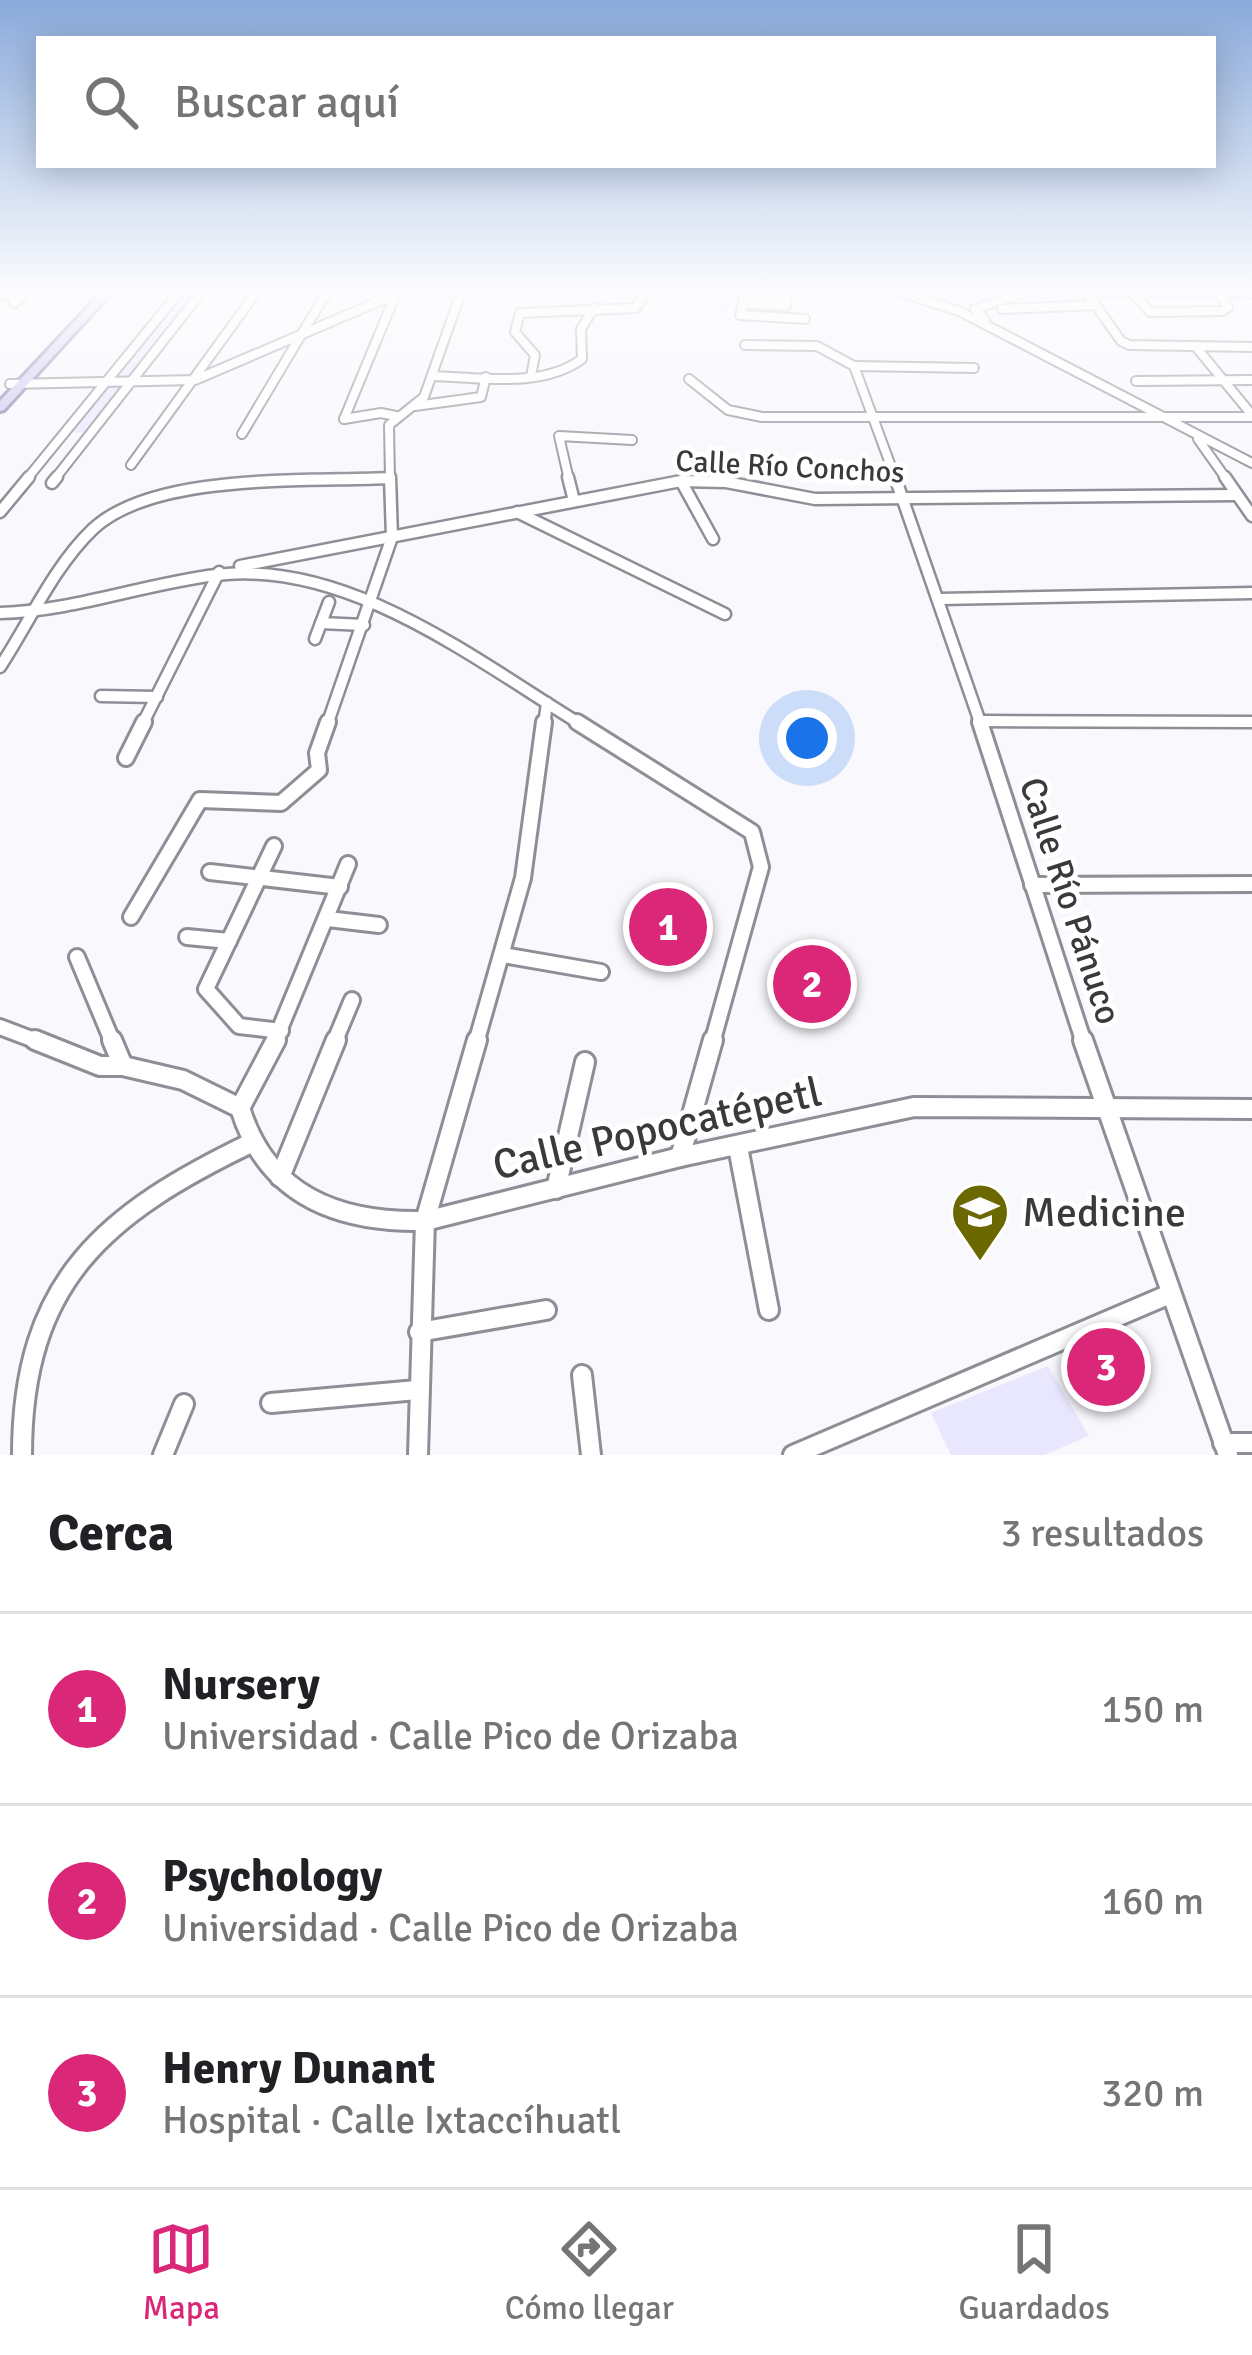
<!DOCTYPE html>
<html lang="es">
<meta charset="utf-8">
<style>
:root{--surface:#fff;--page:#f6f6f6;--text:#202124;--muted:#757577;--line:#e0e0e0;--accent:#db2777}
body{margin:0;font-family:Signika,sans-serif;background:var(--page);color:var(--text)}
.you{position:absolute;left:807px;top:738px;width:42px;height:42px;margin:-30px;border:9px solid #fff;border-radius:50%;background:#1a73e8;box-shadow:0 0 0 18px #1a73e833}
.badge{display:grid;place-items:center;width:78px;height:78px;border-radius:50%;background:var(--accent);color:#fff;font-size:39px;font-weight:700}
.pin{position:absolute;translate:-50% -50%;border:6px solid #fff;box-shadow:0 3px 12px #0006}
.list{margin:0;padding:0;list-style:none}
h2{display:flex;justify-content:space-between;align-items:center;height:156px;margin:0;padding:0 48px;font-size:51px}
h2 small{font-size:39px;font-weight:400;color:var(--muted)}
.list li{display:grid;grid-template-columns:78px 1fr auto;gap:36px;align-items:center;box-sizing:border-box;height:192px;padding:0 48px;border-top:3px solid var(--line)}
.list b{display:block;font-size:45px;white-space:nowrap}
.list p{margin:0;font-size:39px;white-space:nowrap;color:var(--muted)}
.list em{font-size:39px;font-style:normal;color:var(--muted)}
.icon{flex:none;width:66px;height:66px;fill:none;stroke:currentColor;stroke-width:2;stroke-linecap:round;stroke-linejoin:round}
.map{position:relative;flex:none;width:1252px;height:1455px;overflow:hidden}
.search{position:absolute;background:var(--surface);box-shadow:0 6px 30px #0003;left:36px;right:36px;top:36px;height:132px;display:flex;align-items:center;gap:30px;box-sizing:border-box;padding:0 42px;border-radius:0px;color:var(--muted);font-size:45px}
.sheet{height:732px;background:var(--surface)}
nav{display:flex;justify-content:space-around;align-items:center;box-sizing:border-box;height:168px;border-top:3px solid var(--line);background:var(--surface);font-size:33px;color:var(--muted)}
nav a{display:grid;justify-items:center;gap:6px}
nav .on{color:var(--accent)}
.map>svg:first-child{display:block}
.green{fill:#e8e7fe}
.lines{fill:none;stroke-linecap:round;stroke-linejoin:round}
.minor-far3-casing{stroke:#8e8e96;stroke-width:12}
.minor-far2-casing{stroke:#8e8e96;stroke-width:15}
.minor-far1-casing{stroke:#8e8e96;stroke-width:20}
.minor-casing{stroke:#8e8e96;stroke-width:24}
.major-casing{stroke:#827fa9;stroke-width:6}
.minor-far3{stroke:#fff;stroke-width:8}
.minor-far2{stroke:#fff;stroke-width:10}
.minor-far1{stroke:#fff;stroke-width:14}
.minor{stroke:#fff;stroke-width:18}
.major{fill:#cbc8ee;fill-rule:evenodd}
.labels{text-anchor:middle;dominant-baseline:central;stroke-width:10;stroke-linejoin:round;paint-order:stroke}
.far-street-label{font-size:30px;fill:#3a3a3d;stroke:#fff}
.street-label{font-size:36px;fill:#3a3a3d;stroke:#fff}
.near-street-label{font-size:42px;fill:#3a3a3d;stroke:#fff}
.near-poi-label{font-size:42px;fill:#3a3a3d;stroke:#fff;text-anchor:start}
</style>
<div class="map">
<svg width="1252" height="1455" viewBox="0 0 1252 1455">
<rect width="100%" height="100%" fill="#f8f8fd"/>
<g class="green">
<path d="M181,290H203L91,433L65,432Z"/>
<path d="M649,290H731L727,310L643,302Z"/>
<path d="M1048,1366L1089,1436L1044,1455H951L931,1413Z"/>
</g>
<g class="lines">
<g class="minor-far3-casing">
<g id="minor-far3">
<path d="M893,290L959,311L1252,463"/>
<path d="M1085,290L1121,341L1129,345L1252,347"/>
<path d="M746,291L740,315L805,319"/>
<path d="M1087,292L1252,293"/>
<path d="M1132,292L1150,312L1223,311L1228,307L1218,292"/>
<path d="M0,294L23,296L14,303"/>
<path d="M744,297H751"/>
<path d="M751,297L787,299L786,306L750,304Z"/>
<path d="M1002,309L1096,305"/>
<path d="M985,320L975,309L1031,290"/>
<path d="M745,345L817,346L854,366L896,480"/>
<path d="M1196,347L1252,415"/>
<path d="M854,366L974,368"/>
<path d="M432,376C480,377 541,389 582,359L581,329L594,308"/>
<path d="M531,376L535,355L515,332L520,313L636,308L647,290"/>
<path d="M689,379L728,410L762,417H1252"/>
<path d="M1136,381L1252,380"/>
<path d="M10,384L195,380L396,294"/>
<path d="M415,406L481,397L486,377"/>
<path d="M344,419L397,291"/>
<path d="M344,419L381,413L396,416"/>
<path d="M242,434L328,290"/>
<path d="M1198,439L1227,480"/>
<path d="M131,465L258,290"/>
<path d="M26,480L181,290"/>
<path d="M54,480L203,290"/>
<path d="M345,480L389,478"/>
<path d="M390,480L389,425L424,397L462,290"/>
<path d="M569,480L559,436L632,440"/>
</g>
</g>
<g class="minor-far2-casing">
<g id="minor-far2">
<path d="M568,477L574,501"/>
<path d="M895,477L981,725"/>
<path d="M1225,477L1252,516"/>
<path d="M681,481L713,539"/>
<path d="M52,483L57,477"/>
<path d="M0,512L29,477"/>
<path d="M517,512L725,614"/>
<path d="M240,566L681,481L726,482L815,499L1237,495"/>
<path d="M940,599L1252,593"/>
<path d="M0,613C74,611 143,584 216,575C348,559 475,660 582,725"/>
<path d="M321,623L364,625"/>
<path d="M315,639L329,602"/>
<path d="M0,667C29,623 54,566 93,529C154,472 309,482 389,478"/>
<path d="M101,696L157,697"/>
<path d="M981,721L1252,722"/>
<path d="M142,725L219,572"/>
<path d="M327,725L392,537L390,477"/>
<path d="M544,725L547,703"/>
</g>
</g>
<g class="minor-far1-casing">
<g id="minor-far1">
<path d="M577,722L752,832L761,867L712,1043"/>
<path d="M980,722L1084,1043"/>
<path d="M126,758L144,722"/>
<path d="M274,846L206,989L239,1026L281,1031"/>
<path d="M210,872L340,887"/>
<path d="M1032,885L1252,884"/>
<path d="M131,917L200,800L281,803L319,770L317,753L328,722"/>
<path d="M328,919L379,925"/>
<path d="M187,937L229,941"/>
<path d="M503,955L601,972"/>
<path d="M77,957L113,1043"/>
<path d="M0,1027L42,1043"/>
<path d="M274,1043L348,864"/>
<path d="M334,1043L352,1000"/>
<path d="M476,1043L523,878L544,722"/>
</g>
</g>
<g class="minor-casing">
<g id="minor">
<path d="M35,1040L100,1066H123L183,1080L240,1108"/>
<path d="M112,1040L123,1066"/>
<path d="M276,1040L240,1108C267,1196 338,1223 425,1221L680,1157L914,1107L1252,1109"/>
<path d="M1083,1040L1228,1455"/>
<path d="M738,1147L769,1310"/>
<path d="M680,1157L713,1040"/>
<path d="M280,1177L336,1040"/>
<path d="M556,1189L585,1062"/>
<path d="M419,1332L546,1310"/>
<path d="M582,1375L591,1455"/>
<path d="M271,1403L417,1390"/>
<path d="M1223,1443H1252"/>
<path d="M22,1455C22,1280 106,1213 251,1143"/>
<path d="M163,1455L184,1404"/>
<path d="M418,1455L425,1221L477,1040"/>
<path d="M793,1455L1170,1294"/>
</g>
</g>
<g class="major-casing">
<path id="major" d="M104,290H114L4,410L0,411V401Z"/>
</g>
<use href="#minor-far3" class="minor-far3"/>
<use href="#minor-far2" class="minor-far2"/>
<use href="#minor-far1" class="minor-far1"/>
<use href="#minor" class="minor"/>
<use href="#major" class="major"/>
</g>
<linearGradient id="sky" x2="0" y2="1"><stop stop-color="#8aaadb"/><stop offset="0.59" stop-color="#fcfcfe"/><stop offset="1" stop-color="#fcfcfe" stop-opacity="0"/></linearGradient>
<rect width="1252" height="493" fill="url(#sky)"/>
<defs>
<g id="university-pin" transform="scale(3)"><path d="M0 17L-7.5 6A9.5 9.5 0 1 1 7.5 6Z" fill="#6b6800" stroke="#fff"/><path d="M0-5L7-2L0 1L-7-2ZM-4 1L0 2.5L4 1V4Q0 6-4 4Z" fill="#fff"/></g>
</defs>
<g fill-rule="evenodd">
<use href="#university-pin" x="980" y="1212"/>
</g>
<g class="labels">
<g class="far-street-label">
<text transform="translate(790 467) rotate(3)">Calle Río Conchos</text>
</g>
<g class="street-label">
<text transform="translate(1070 901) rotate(72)">Calle Río Pánuco</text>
</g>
<g class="near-street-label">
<text transform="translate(657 1129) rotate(-13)">Calle Popocatépetl</text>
</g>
<g class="near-poi-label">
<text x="1022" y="1212">Medicine</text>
</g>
</g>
</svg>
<div class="you"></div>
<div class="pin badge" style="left:668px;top:927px">1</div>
<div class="pin badge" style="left:812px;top:984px">2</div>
<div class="pin badge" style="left:1106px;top:1367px">3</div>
<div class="search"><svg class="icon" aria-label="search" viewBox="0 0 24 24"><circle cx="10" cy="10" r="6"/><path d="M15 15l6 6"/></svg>Buscar aquí</div>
</div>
<section class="sheet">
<h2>Cerca<small>3 resultados</small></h2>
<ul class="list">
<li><span class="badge">1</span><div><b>Nursery</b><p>Universidad · Calle Pico de Orizaba</p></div><em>150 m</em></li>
<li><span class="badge">2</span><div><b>Psychology</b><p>Universidad · Calle Pico de Orizaba</p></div><em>160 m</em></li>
<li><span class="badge">3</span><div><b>Henry Dunant</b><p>Hospital · Calle Ixtaccíhuatl</p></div><em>320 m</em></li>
</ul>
</section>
<nav>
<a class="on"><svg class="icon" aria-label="map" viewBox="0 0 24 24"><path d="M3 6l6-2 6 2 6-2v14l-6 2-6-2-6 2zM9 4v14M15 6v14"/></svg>Mapa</a>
<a><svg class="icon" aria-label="directions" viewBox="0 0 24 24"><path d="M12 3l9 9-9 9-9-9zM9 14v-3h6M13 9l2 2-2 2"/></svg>Cómo llegar</a>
<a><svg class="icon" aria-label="saved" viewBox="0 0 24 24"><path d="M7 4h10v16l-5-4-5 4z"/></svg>Guardados</a>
</nav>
